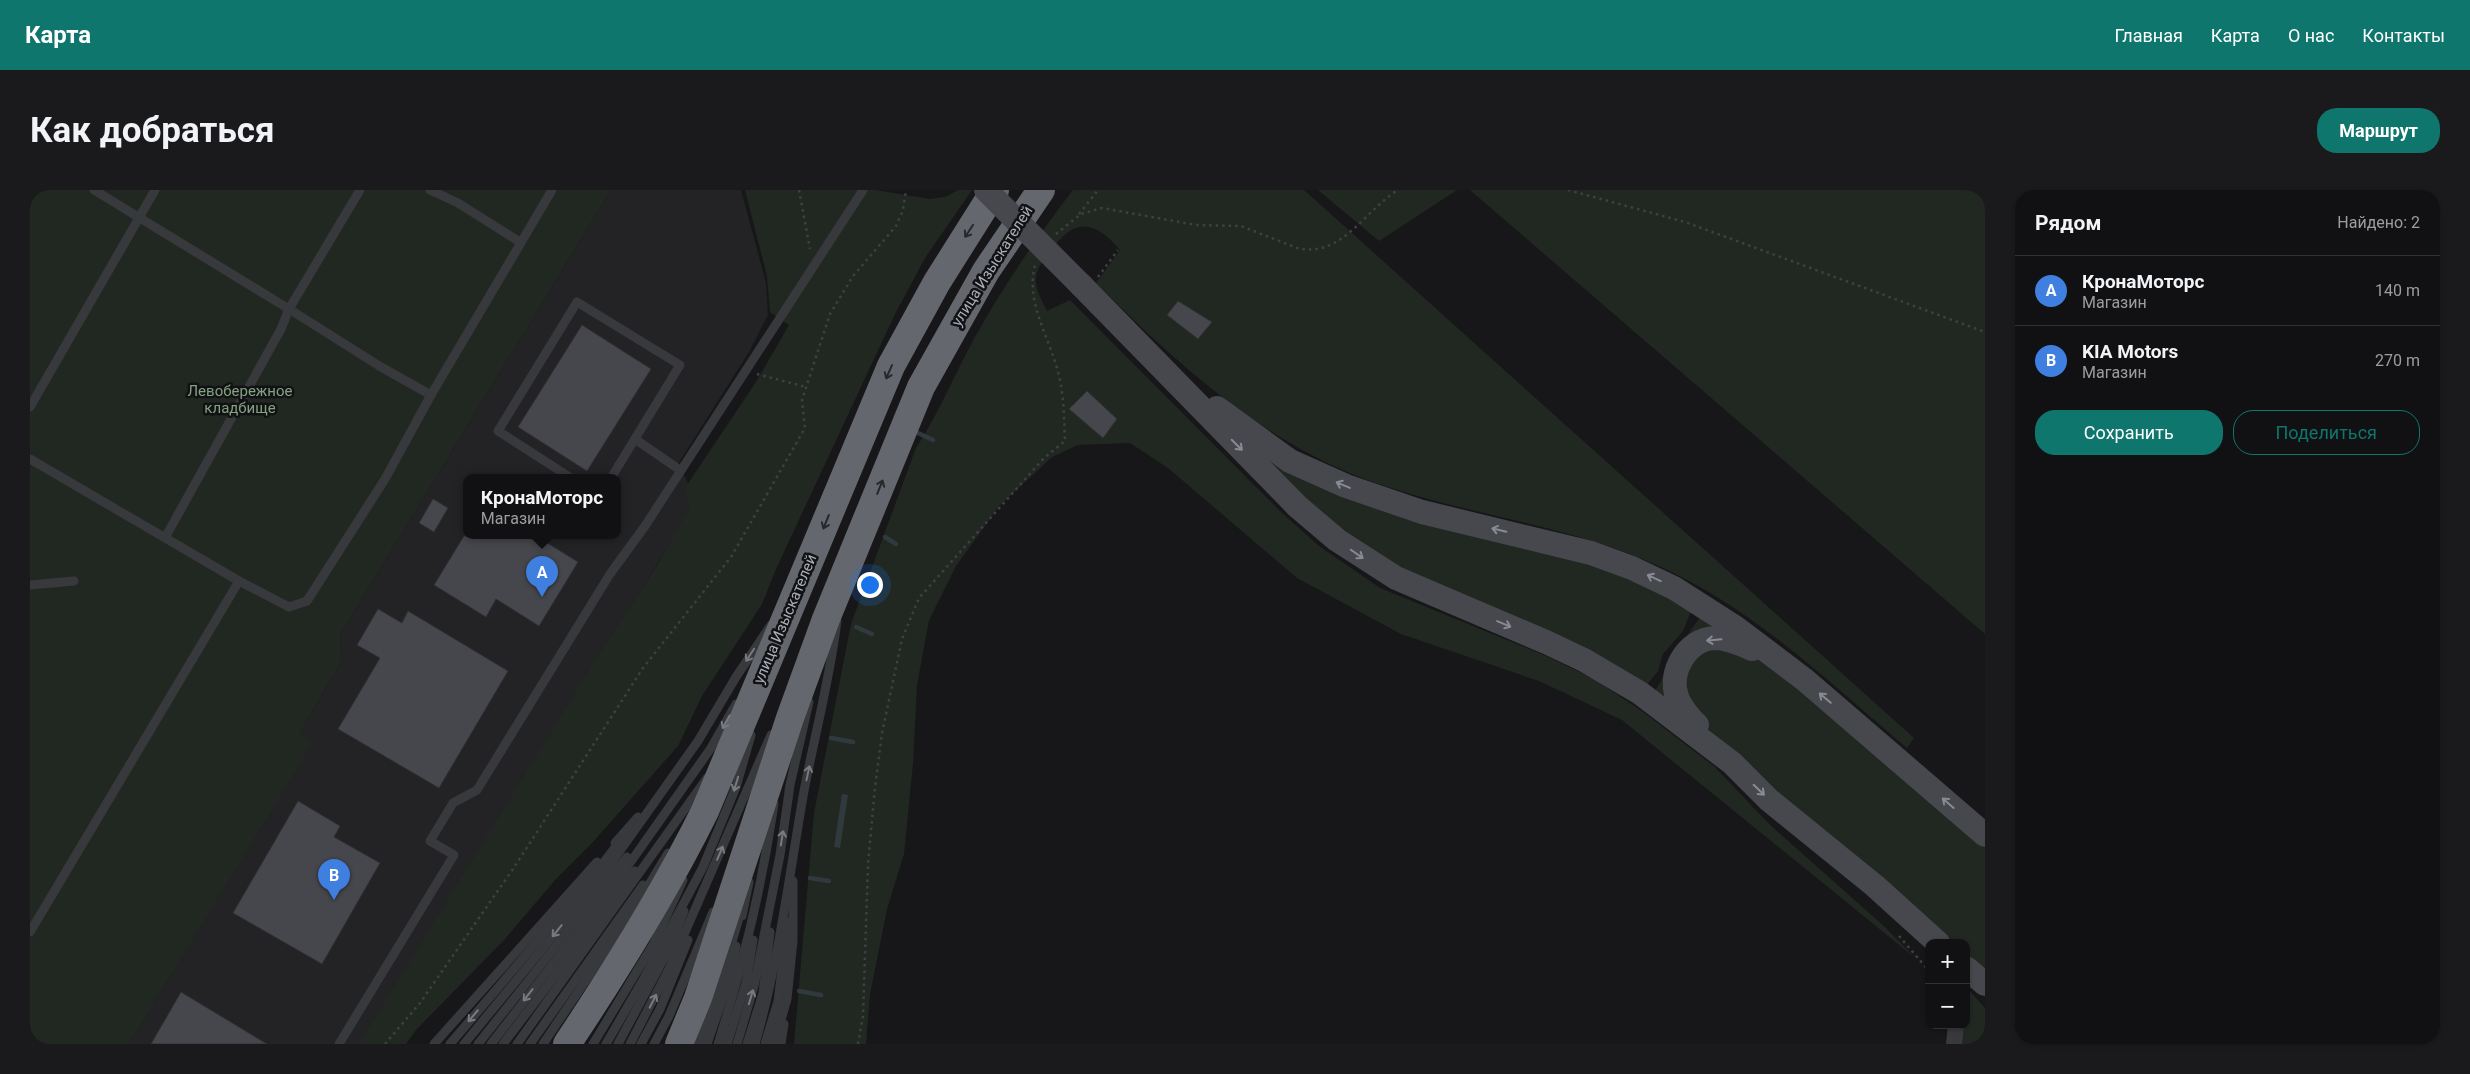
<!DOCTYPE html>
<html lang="ru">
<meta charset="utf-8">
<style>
:root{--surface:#111113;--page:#1a1a1c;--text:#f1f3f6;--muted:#9c9da0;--line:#303133;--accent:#0f766e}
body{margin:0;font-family:Roboto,sans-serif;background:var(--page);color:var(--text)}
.controls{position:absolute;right:15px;bottom:15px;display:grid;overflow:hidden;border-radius:10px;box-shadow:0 1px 4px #0004}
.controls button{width:45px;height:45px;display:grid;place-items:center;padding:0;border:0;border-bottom:1px solid var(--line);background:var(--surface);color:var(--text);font:25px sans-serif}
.you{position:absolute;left:839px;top:394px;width:18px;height:18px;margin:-12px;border:4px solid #fff;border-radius:50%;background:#1a73e8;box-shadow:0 0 0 8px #1a73e833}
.badge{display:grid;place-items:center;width:32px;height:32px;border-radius:50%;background:var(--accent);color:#fff;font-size:16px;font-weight:700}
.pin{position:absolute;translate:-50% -41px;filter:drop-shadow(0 1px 2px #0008)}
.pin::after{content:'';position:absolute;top:26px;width:18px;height:15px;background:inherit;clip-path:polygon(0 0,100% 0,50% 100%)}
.popup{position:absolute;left:433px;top:284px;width:158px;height:65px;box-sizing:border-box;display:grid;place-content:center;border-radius:10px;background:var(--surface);filter:drop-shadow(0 1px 4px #0005);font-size:16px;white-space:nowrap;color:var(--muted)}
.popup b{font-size:19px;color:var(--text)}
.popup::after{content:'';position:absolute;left:50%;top:100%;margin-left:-10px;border:10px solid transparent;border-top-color:var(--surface)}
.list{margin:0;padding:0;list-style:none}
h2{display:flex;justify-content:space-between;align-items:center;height:65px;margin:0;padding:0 20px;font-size:21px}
h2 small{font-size:16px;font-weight:400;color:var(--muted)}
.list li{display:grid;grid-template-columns:32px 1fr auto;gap:15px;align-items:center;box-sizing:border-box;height:70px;padding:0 20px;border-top:1px solid var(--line)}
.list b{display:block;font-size:19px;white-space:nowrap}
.list p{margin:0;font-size:16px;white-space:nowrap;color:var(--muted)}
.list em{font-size:16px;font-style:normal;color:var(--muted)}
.actions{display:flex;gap:10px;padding:15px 20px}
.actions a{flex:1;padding:11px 0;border:1px solid var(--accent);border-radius:20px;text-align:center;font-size:18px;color:var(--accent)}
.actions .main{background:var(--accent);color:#fff}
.map{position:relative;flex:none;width:1955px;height:854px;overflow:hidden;border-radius:20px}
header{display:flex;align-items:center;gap:30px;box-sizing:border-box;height:70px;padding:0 25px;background:var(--accent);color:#fff}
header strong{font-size:24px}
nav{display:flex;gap:28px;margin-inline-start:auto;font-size:18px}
.intro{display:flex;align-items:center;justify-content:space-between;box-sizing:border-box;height:120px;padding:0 30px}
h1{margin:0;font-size:35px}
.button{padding:12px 22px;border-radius:20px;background:var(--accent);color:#fff;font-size:18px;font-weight:700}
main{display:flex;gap:30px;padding:0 30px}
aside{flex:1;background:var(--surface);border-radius:20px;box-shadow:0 1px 4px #0004}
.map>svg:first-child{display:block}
.built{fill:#232326;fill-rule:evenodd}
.green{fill:#212822}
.water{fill:#30393e}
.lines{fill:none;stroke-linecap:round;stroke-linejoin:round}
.stream{stroke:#30393e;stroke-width:4.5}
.building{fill:#46474c;stroke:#313135}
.path{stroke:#3e4044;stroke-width:2.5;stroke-dasharray:2.5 4;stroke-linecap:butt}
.lane{stroke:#38393d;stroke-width:9}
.street{stroke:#38393d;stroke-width:16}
.secondary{stroke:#46484d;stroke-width:24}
.highway{stroke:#64686e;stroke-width:28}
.secondary-bridge{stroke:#46484d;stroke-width:24}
.oneway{stroke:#26282a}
.oneway2{stroke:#878b93}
.oneway3{stroke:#777a81}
.labels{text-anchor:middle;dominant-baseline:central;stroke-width:5;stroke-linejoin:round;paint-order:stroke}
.street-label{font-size:15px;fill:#aaafb8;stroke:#121214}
.park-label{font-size:15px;fill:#82a282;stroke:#121214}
</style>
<header>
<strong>Карта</strong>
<nav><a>Главная</a><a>Карта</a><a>О нас</a><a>Контакты</a></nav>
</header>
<div class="intro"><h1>Как добраться</h1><a class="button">Маршрут</a></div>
<main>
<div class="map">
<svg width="1955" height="854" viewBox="0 0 1955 854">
<rect width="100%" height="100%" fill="#171719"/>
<path class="built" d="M581,0H711L736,93L738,125L719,162L648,274L667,310L330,854H99L283,551L270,543L312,470L310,445ZM437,288H587V346H437Z"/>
<g class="green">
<path d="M0,0H581L310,445L312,470L270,543L284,551L99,854H0Z"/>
<path d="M715,0H845L900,9L915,7L928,0H942L895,68L865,124L746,379L732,414L672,506L648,556L562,653L526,689L474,750L386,840L376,854H329L555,487L626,377L660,318L655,298L726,192L759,135L740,122L737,86Z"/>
<path d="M1043,0H1274L1884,548L1877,558C1800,493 1724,419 1631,377C1542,336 1444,326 1352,295C1239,258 1148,175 1066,93L1090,60C1063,28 1043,29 1020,62C1012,72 1005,80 1006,93C1007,103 1013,112 1017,121L1040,110L1251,322L1289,356L1350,398L1516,466L1564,489L1613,522L1685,577L1738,633L1855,737L1884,767L1592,530L1509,491L1371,444L1267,388L1138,278L1100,253L1048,255L1022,267L969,316L926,376L899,430L887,495L883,573L874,664L857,719L840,804L836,854H764L784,623L821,434L886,258C909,223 925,183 945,147C974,95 1007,47 1043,0Z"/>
<path d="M1288,0H1427L1349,51Z"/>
<path d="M1440,0H1955V444Z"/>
<path d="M1199,241L1216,250L1593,384L1662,419L1653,441L1633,464L1628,481L1616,496L1337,365Z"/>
<path d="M1674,422L1694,435L1673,444L1640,512L1623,504L1631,491L1637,473Z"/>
<path d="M1667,459H1710L1755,482L1955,656V785L1936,767V753H1920L1719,580L1673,535L1664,523L1650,485Z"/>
<path d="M1936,797L1955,818V854H1931L1933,835H1936Z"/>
</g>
<path class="water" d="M812,604L818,605L810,658L804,657Z"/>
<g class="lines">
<g class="stream">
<path d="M888,243L903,250"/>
<path d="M855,347L866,354"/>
<path d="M826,437L842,444"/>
<path d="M801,548L823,552"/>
<path d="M780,688L799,691"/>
<path d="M769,801L791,805"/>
</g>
</g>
<g class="building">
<path d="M1148,111L1182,132L1168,149L1137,125Z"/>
<path d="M552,135L621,179L557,281L488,237Z"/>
<path d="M1057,201L1087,229L1073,248L1039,219Z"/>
<path d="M403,309L418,318L404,342L389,333Z"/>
<path d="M434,346H506L548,372L509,436L466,409L456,427L404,395Z"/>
<path d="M348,419L372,433L378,421L478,481L409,598L308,539L350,468L327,455Z"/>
<path d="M268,611L310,636L304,647L350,673L292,774L203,723Z"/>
<path d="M151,802L237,854H121Z"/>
</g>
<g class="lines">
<g class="path">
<path d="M769,0L780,59"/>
<path d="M1538,0L1655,32L1955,142"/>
<path d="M1049,24L1068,0"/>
<path d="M1026,44L1051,24L1072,18L1166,35L1211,36L1267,58C1311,69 1335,20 1368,0"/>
<path d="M1068,87L1088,60"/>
<path d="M727,184L776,197"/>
<path d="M1869,746L1899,781"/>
<path d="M355,854L390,813L483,679L613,478L701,367L775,238L772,210L800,124L823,86L866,36L873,20L876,0"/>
<path d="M828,854L833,826L838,674L845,597L852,543L872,449L889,408L1014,268L1035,251C1034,225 1034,200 1026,175C1016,141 996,111 1005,75"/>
</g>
<g class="lane">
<path d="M64,0L259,119L351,177L401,205"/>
<path d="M400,0L428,13L490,52"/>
<path d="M0,217L125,0"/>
<path d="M605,249L650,280"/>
<path d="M0,269L209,391L259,417L277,411L355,289L401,205L522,0"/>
<path d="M541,288L468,241L547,112L650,175L581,288"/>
<path d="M136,346L251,139L259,119L330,0"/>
<path d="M0,395L44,391"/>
<path d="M585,653L608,627"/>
<path d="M712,726L719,692"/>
<path d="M0,742L209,391"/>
<path d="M309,854L424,665L400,651L423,613L447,600L580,384L615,336L833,0"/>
<path d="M404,854L567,672"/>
<path d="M420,854L564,685L590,651"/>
<path d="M434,854L570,689L668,551L706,487L741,435"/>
<path d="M448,854L597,667"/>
<path d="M461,854L583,697L681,558L706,514"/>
<path d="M473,854L605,681"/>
<path d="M487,854L677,588"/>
<path d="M500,854L613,695"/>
<path d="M513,854L608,713L638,663"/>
<path d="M563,854L624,753L653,690"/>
<path d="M576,854L613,790L673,677L706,597L721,545"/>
<path d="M588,854L640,757L654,721"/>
<path d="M600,854L639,779L741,545"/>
<path d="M611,854L630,819L658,750"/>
<path d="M624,854L639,826L683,722"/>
<path d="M669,854L694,779L711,721"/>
<path d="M677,854L701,784L706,756"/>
<path d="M688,854C713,775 732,696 744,614"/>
<path d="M697,854L716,793L723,750"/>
<path d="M707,854L724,796L750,665L760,595L779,512"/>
<path d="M717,854L733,803L740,742"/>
<path d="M725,854C749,771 759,686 774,601C785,544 800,488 807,431"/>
<path d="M735,854L748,811L758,732"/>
<path d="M744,854L757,809L763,751V691"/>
<path d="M751,854L754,834"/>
</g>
<path class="street" d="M1924,854L1926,835"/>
<g class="secondary">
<path d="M1051,95L1267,316L1307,350L1366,388L1516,452L1554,470L1610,503L1702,573L1739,610L1845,696L1908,753"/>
<path d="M1187,218L1260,271L1316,296L1392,322L1561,363L1602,378L1644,398L1705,437L1775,490L1955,645"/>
<path d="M1667,535C1659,527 1651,518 1647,507C1638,482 1657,449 1685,448C1697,448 1711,454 1722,459"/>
<path d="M1936,778L1955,794"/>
</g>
<g class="highway">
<path d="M537,854C587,779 635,702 675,621L861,176L907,92L965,0"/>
<path d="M649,854L668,808L760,528L796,429L891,197L956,81L1011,0"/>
</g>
<path class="secondary-bridge" d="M956,0L1051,95"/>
</g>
<defs><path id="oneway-shaft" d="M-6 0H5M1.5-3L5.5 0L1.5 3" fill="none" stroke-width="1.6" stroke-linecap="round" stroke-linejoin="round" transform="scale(1.25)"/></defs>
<g class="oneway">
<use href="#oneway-shaft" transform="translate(939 41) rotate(123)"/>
<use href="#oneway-shaft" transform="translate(859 182) rotate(114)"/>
<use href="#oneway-shaft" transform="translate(850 297) rotate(-68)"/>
<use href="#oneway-shaft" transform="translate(796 332) rotate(112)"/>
</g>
<g class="oneway2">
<use href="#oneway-shaft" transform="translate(1207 255) rotate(45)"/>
<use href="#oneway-shaft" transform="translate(1313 295) rotate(-157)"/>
<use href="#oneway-shaft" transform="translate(1469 340) rotate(-167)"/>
<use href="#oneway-shaft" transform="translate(1327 364) rotate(35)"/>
<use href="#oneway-shaft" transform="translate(1624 388) rotate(-155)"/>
<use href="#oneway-shaft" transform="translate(1474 434) rotate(23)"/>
<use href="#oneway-shaft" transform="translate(1684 450) rotate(175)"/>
<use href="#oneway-shaft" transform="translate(1795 508) rotate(-140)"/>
<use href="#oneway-shaft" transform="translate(1729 600) rotate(44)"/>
<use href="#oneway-shaft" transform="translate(1918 613) rotate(-139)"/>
</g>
<g class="oneway3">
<use href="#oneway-shaft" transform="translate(720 465) rotate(123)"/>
<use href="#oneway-shaft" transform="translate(696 532) rotate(119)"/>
<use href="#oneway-shaft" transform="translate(778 583) rotate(-78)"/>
<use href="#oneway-shaft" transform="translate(706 594) rotate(107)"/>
<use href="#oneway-shaft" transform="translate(752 648) rotate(-81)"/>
<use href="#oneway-shaft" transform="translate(690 663) rotate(-67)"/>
<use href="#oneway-shaft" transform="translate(527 741) rotate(129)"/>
<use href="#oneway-shaft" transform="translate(498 805) rotate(128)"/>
<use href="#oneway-shaft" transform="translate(721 807) rotate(-73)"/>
<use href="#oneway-shaft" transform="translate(623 811) rotate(-63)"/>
<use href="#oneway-shaft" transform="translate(443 826) rotate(130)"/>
</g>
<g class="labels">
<g class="street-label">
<text transform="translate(962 76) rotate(-58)">улица Изыскателей</text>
<text transform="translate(755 429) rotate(-67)">улица Изыскателей</text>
</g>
<g class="park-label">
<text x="210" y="201">Левобережное<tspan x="210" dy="17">кладбище</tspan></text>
</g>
</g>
</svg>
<div class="controls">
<button>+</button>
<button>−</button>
</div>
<div class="you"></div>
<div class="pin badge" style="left:512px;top:407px;background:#3f7fe0">A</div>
<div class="popup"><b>КронаМоторс</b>Магазин</div>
<div class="pin badge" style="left:304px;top:710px;background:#3f7fe0">B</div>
</div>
<aside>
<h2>Рядом<small>Найдено: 2</small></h2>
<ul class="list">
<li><span class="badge" style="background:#3f7fe0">A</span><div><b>КронаМоторс</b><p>Магазин</p></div><em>140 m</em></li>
<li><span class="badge" style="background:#3f7fe0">B</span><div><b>KIA Motors</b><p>Магазин</p></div><em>270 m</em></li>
</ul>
<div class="actions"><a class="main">Сохранить</a><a>Поделиться</a></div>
</aside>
</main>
